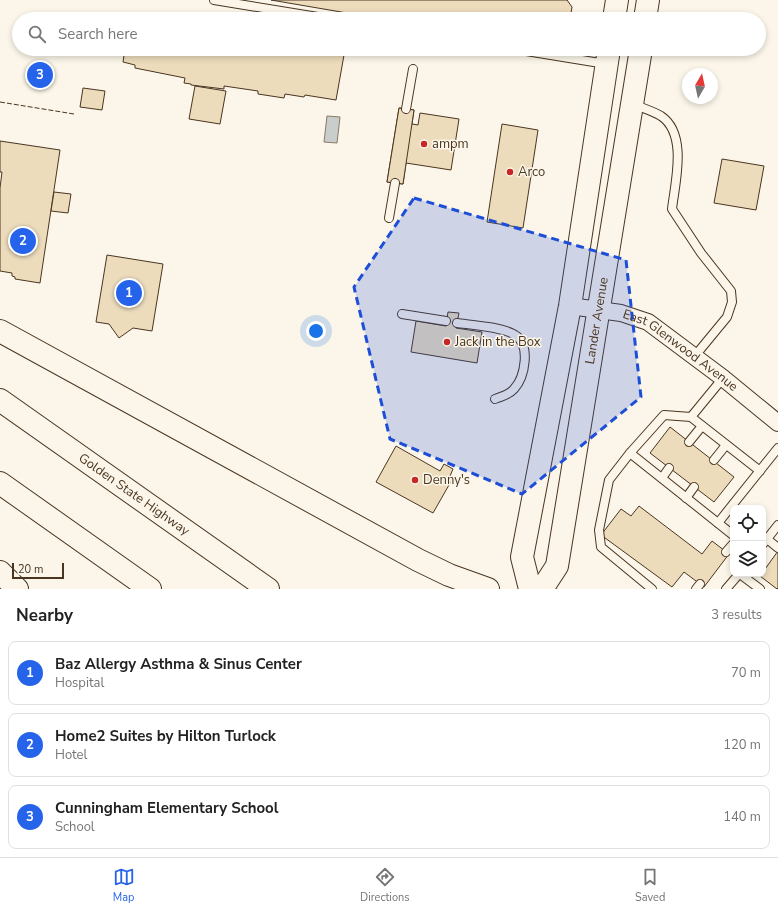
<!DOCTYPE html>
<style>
:root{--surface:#fff;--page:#f2f2f2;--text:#222;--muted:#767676;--line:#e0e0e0;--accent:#2563eb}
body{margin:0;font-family:"Nunito Sans",sans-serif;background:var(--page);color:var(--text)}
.controls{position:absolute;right:12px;bottom:12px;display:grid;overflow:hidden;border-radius:8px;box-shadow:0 2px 6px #0003}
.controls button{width:36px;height:36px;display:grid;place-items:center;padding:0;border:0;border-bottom:1px solid var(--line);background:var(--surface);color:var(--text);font:20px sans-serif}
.compass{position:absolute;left:682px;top:68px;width:36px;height:36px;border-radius:50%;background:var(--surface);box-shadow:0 2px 6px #0003;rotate:9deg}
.scale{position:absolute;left:12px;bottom:10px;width:52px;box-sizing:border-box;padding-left:4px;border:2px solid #4a3520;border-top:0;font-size:11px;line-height:14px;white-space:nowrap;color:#4a3520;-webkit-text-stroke:3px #fbf6e9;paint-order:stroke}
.you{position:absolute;left:316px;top:331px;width:14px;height:14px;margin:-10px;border:3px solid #fff;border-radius:50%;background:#1a73e8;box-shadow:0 0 0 6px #1a73e833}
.badge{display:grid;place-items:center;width:26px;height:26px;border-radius:50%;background:var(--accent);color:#fff;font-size:13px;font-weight:700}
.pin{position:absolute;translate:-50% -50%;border:2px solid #fff;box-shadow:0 1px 4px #0006}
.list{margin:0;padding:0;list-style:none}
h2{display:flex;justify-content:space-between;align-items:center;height:52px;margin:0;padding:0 16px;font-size:17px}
h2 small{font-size:13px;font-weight:400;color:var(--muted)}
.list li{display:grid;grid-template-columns:26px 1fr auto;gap:12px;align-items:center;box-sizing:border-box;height:64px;margin:0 8px 8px;padding:0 8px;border:1px solid var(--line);border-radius:8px}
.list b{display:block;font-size:15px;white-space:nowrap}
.list p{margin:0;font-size:13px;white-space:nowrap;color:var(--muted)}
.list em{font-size:13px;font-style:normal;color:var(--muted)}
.icon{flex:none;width:22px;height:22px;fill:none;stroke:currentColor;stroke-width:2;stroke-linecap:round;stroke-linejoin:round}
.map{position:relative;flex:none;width:778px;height:589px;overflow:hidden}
.search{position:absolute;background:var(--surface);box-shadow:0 2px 6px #0003;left:12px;right:12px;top:12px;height:44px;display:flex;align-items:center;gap:10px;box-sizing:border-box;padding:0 14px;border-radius:22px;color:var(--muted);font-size:15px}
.sheet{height:268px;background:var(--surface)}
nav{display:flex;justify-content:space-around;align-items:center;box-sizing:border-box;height:56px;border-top:1px solid var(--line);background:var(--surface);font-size:11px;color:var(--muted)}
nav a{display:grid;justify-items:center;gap:2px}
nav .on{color:var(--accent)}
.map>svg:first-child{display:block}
.water{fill:#c9cecd;stroke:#887966}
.building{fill:#ecdcbc;stroke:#4a3520}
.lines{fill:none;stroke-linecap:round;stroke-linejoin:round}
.service-casing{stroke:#4a3520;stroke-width:10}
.minor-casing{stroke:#4a3520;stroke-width:18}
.primary-casing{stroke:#4a3520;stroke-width:24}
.motorway-casing{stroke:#4a3520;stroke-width:24}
.service{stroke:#fbf6e9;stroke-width:8}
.minor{stroke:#fbf6e9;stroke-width:16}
.primary{stroke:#fbf6e9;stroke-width:22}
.motorway{stroke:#fbf6e9;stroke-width:22}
.fence{stroke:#4a3520;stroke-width:1;stroke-dasharray:5 2;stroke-linecap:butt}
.wall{stroke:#4a3520;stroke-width:2}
.marked{fill:#1d4ed8;fill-opacity:0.2;stroke:#1d4ed8;stroke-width:3;stroke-dasharray:8 5;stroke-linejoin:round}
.poi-dot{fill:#c62828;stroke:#fbf6e9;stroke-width:1.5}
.labels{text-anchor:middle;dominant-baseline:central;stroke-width:3;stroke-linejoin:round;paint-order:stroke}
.poi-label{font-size:13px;fill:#4a3520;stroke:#fbf6e9;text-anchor:start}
.street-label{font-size:13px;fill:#4a3520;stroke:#fbf6e9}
</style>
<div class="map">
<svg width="778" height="589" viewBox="0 0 778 589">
<rect width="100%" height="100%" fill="#fbf6e9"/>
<path class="water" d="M327,116L340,117L337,143L324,142Z"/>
<g class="building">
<path d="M271,0H567L572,7L570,19H382Z"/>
<path d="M125,49H321L337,52V54L344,55L336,100L305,95L304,97L285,94L284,98L258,94V91L224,86V89L191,85V84L184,83L185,78L135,68V65L123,62Z"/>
<path d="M195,86L226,91L220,124L189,119Z"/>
<path d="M83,88L105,91L102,110L80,107Z"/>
<path d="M399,108L414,110L412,124L418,125L420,113L459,119L451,170L406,163L403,184L387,182Z"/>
<path d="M399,108L414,110L403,184L387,182Z"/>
<path d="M502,124L538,130L523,228L487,222Z"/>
<path d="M0,141L60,150L40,283L15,279V277L12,276V273L0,271V188L2,172H0Z"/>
<path d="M722,159L764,166L756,210L714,203Z"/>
<path d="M54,192L71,194L68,213L51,211Z"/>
<path d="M107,255L163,264L152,331L133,328L119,338L109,324L96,322Z"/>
<path d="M448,312L459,313L456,328L482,332L477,363L411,352L416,321L446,326Z"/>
<path d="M670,427L734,477L714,502L650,453Z"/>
<path d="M396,446L440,471L444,464L453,469L450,476L453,478L433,513L376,482Z"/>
<path d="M639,506L702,554L712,541L729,554L704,587L684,572L672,587L601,535L621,509L631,516Z"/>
<path d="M778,551V588L777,589L760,576Z"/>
</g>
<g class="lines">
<g class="service-casing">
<g id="service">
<path d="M214,0L330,19"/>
<path d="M514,49L606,64"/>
<path d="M633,104C642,108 653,111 661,116C688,134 675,183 672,209L701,253L731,291L732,302L727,317L694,357"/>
<path d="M406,109L413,69"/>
<path d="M389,218L395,183"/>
<path d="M402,314L446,321"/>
<path d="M457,323C472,325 503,327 515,335C531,345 525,377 514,389C509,395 502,396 495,399"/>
<path d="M723,378L691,417L664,415L630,453L733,535"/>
<path d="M691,417L760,471"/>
<path d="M689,442L702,426"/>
<path d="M630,453L609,480L599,530L601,547L652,589"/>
<path d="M714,460L726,445"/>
<path d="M662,478L669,468"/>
<path d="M686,498L694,487"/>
<path d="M718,523L778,448"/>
<path d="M767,539L778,548"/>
<path d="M763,544L778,525"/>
<path d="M726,552L733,544"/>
<path d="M740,574L760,589"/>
<path d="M696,589L700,584"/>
<path d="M726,589L739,574"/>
</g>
</g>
<g class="minor-casing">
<g id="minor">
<path id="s1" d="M570,306L621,313L648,322L723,378L778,423"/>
</g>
</g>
<g class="primary-casing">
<g id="primary">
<path d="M614,19L617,0"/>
<path d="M645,19L648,0"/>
<path d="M530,589L522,557L570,306L609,49"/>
<path id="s2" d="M542,589L557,566L641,49"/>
</g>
</g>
<g class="motorway-casing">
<g id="motorway">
<path d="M0,331L418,560L449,575L488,589"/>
<path id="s3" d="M0,400L268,589"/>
<path d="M0,483L150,589"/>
<path d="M0,572L17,589"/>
</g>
</g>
<use href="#service" class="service"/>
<use href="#minor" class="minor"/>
<use href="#primary" class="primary"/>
<use href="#motorway" class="motorway"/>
<path class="fence" d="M0,102L74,114"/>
<path class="wall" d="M379,49L380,52L388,49"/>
</g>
<path class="marked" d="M414,198L626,260L641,397L522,494L390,439L354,287Z"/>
<g class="poi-dot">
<circle cx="424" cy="144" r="4"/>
<circle cx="510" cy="172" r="4"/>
<circle cx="447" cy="342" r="4"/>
<circle cx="415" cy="480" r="4"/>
</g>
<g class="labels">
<g class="poi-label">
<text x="432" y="144">ampm</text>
<text x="518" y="172">Arco</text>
<text x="455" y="342">Jack in the Box</text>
<text x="423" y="480">Denny's</text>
</g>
<g class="street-label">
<text stroke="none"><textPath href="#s2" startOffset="276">Lander Avenue</textPath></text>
<text stroke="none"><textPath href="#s1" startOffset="122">East Glenwood Avenue</textPath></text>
<text stroke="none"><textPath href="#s3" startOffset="164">Golden State Highway</textPath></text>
</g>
</g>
</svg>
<div class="controls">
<button><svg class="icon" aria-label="locate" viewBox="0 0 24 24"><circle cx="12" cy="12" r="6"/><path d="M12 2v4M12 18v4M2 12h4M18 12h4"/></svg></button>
<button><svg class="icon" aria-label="layers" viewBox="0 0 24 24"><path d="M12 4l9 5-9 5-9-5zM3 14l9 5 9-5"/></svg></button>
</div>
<svg class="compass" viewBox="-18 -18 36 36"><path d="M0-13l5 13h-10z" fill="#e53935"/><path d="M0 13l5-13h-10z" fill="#767676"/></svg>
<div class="scale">20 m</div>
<div class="you"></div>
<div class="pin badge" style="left:129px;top:293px">1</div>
<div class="pin badge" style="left:23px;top:241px">2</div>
<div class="pin badge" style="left:40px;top:75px">3</div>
<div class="search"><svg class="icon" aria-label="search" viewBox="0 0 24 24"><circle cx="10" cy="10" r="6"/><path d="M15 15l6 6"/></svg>Search here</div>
</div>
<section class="sheet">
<h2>Nearby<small>3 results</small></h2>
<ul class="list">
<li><span class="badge">1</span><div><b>Baz Allergy Asthma &amp; Sinus Center</b><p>Hospital</p></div><em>70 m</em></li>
<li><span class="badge">2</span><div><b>Home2 Suites by Hilton Turlock</b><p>Hotel</p></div><em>120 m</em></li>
<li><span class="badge">3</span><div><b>Cunningham Elementary School</b><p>School</p></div><em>140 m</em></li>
</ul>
</section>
<nav>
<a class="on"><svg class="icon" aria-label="map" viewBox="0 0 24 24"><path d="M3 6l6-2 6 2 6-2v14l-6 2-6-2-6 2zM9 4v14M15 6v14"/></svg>Map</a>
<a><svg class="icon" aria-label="directions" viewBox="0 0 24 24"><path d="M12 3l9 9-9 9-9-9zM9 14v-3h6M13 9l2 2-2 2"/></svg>Directions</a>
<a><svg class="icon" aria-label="saved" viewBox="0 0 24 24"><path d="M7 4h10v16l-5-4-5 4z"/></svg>Saved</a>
</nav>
